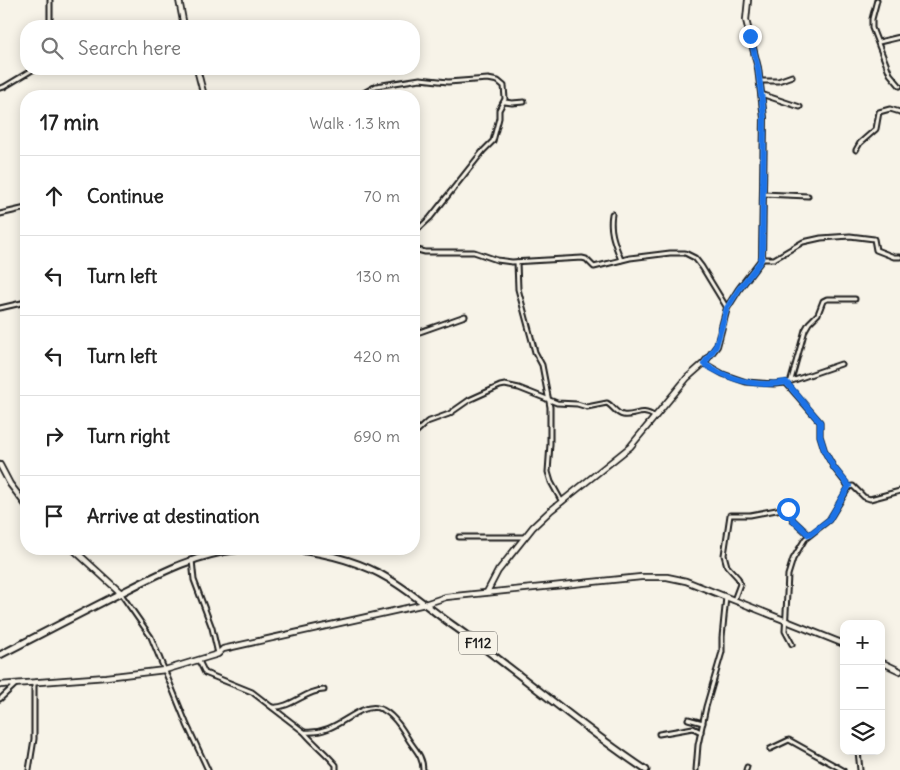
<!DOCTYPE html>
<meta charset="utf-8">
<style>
:root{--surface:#fff;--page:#f2f2f2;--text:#222;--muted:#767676;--line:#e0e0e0}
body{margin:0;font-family:Delius,sans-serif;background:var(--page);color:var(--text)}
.controls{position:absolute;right:15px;bottom:15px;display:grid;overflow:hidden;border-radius:10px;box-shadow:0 2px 12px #0003}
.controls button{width:45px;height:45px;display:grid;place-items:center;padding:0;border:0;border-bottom:1px solid var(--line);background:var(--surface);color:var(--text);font:25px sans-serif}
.stop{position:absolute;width:15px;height:15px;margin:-11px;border:4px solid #1a73e8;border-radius:50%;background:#fff}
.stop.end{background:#1a73e8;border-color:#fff;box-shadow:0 1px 5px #0008}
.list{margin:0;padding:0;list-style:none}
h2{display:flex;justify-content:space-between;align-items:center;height:65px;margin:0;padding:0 20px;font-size:21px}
h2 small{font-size:16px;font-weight:400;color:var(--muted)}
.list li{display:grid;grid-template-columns:32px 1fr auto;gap:15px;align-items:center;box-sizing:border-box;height:80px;padding:0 20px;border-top:1px solid var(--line)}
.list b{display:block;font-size:19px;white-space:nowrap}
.list em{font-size:16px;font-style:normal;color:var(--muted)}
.icon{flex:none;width:28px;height:28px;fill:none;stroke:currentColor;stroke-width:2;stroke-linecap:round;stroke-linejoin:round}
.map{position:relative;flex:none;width:900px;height:770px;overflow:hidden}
.search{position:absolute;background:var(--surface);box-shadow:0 2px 12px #0003;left:20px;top:20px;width:400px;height:55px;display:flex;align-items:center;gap:12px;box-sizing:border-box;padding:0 18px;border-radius:20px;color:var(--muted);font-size:19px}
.panel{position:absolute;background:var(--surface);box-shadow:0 2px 12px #0003;left:20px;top:90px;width:400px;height:465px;border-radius:20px}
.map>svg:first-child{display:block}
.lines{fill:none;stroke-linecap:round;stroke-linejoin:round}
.street-casing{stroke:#1c1c1c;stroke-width:7}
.secondary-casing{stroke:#1c1c1c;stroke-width:8}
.primary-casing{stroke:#1c1c1c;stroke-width:9}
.street{stroke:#f7f3e8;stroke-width:3}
.secondary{stroke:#f7f3e8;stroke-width:4.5}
.primary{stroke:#f7f3e8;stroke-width:5}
.route{stroke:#1a73e8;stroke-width:6}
.labels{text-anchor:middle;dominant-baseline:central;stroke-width:4.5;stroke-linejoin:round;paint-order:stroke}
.shield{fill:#f7f3e8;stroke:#5e5c59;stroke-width:1}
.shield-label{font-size:14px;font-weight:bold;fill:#1c1c1c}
</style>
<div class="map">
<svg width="900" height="770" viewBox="0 0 900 770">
<rect width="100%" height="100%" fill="#f7f3e8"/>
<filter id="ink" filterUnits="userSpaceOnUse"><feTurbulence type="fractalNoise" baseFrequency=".02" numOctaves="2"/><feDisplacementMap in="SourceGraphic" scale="10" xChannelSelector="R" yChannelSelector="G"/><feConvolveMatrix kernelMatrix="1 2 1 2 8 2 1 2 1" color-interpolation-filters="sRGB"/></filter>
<g filter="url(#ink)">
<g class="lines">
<g class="street-casing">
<g id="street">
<path d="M50,0V26"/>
<path d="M877,0L872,19V28L890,74L900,86"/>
<path d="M879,42L900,37"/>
<path d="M760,81H778L792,76"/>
<path d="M0,88L4,87L34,69"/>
<path d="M761,94L800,107"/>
<path d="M358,96L376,86L420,79L448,82L488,79L498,81L504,86L505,99L499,110V118L493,141L483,151L430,218L414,233"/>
<path d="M505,102L512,103L524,102"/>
<path d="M856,150L860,143L876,129L879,112L890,109L900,112"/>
<path d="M763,194L808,196"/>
<path d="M0,214L26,208"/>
<path d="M612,214C609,231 615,244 621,260"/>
<path d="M414,249L425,252H474L497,260L512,262L582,258L586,259L594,267L630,258L670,253H685L695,258L702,267L727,308"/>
<path d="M762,259H774L803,242L821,238L850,236L874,239L876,250L894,257H900"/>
<path d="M517,262L518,289L535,352L542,365L550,407V444L548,472L551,482L562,502"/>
<path d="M0,308L26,302"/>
<path d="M414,334L465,316"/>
<path d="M704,363L723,374L746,382L774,384L786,383L841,364"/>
<path d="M791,380L805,330L809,323L818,314L823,301L827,299H855"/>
<path d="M786,383L820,422V436L825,452L834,468L849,487L829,520L805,539L793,559L788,575L785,631L792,644"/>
<path d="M414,434L427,422L449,414L469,400L500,386L505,385L519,388L557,403L577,404L587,407L607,403C613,406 616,414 623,415C636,417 641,407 655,417"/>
<path d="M849,487L853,486L864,497L870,499L900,491"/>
<path d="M459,537H524"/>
<path d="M192,560L194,580L212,628L218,654"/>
<path d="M121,594L151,637L187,725L208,770"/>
<path d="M734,600L740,584L738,578L727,566L724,555L730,515H750L787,508L793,520L809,535"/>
<path d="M199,661L205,673L252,692L304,732C351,737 369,671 407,737C414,749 423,755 423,770"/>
<path d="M0,699L16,684"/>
<path d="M272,707C290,709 306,690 324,690"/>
<path d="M688,719L703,723"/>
<path d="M304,732C314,744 326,753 336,765V770"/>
<path d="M659,734L693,728L701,732"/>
<path d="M770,749L789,740L843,770"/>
<path d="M858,751L860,770"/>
<path d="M29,770L34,739V683"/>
<path d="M696,770L698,745L706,707L722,652V637L726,597"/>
<path d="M746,770L747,767"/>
</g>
</g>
<g class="secondary-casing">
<g id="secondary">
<path d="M179,0L184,26"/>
<path d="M197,69L204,96"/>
<path d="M0,465L10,484L26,505"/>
<path d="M73,549L121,593"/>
<path d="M487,592L498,571L533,527L550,511L630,447L687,378L704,363L717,346L727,308L739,289L762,259L764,118L758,68L746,20L748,0"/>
<path d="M881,662L900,671"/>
<path d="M0,685L106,677L165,670L218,654L223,649L425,604L446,597L641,577H667L686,581L844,644"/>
</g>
</g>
<g class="primary-casing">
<g id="primary">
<path d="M292,549C326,553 360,561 389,579C411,592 430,609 451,624C518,671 578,725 646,770"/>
<path d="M0,655C41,634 81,613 123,592C162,572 196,554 241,549"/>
</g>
</g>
<use href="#street" class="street"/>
<use href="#secondary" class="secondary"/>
<use href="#primary" class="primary"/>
</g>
</g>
<g class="lines" filter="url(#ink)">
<path class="route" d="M750,36L758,68L764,118L762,256L760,262L739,289L727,308L716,346L704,364C728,379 757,388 786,382L820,422V436L825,452L834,468L849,486L829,520L809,535L793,520L788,509"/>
</g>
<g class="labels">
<rect class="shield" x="459" y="631.5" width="38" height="23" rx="4"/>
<g class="shield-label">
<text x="478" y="643">F112</text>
</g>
</g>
</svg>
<div class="controls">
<button>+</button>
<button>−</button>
<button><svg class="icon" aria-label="layers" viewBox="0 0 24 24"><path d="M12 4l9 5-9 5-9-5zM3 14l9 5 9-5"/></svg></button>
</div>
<div class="stop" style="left:788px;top:509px"></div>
<div class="stop end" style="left:750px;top:36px"></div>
<div class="search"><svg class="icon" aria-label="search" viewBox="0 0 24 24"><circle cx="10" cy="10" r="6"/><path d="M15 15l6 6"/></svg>Search here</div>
<section class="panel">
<h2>17 min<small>Walk · 1.3 km</small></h2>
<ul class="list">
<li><svg class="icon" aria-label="ahead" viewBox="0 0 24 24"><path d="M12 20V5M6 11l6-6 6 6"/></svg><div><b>Continue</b></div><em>70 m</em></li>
<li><svg class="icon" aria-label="left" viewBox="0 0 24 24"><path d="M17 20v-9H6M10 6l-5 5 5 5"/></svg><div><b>Turn left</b></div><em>130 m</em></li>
<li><svg class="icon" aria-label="left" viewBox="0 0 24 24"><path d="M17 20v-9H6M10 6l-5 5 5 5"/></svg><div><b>Turn left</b></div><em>420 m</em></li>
<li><svg class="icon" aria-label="right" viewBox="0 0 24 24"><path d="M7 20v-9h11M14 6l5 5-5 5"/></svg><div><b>Turn right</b></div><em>690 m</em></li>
<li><svg class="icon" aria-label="arrive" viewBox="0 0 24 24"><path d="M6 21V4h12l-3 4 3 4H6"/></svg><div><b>Arrive at destination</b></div></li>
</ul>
</section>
</div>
